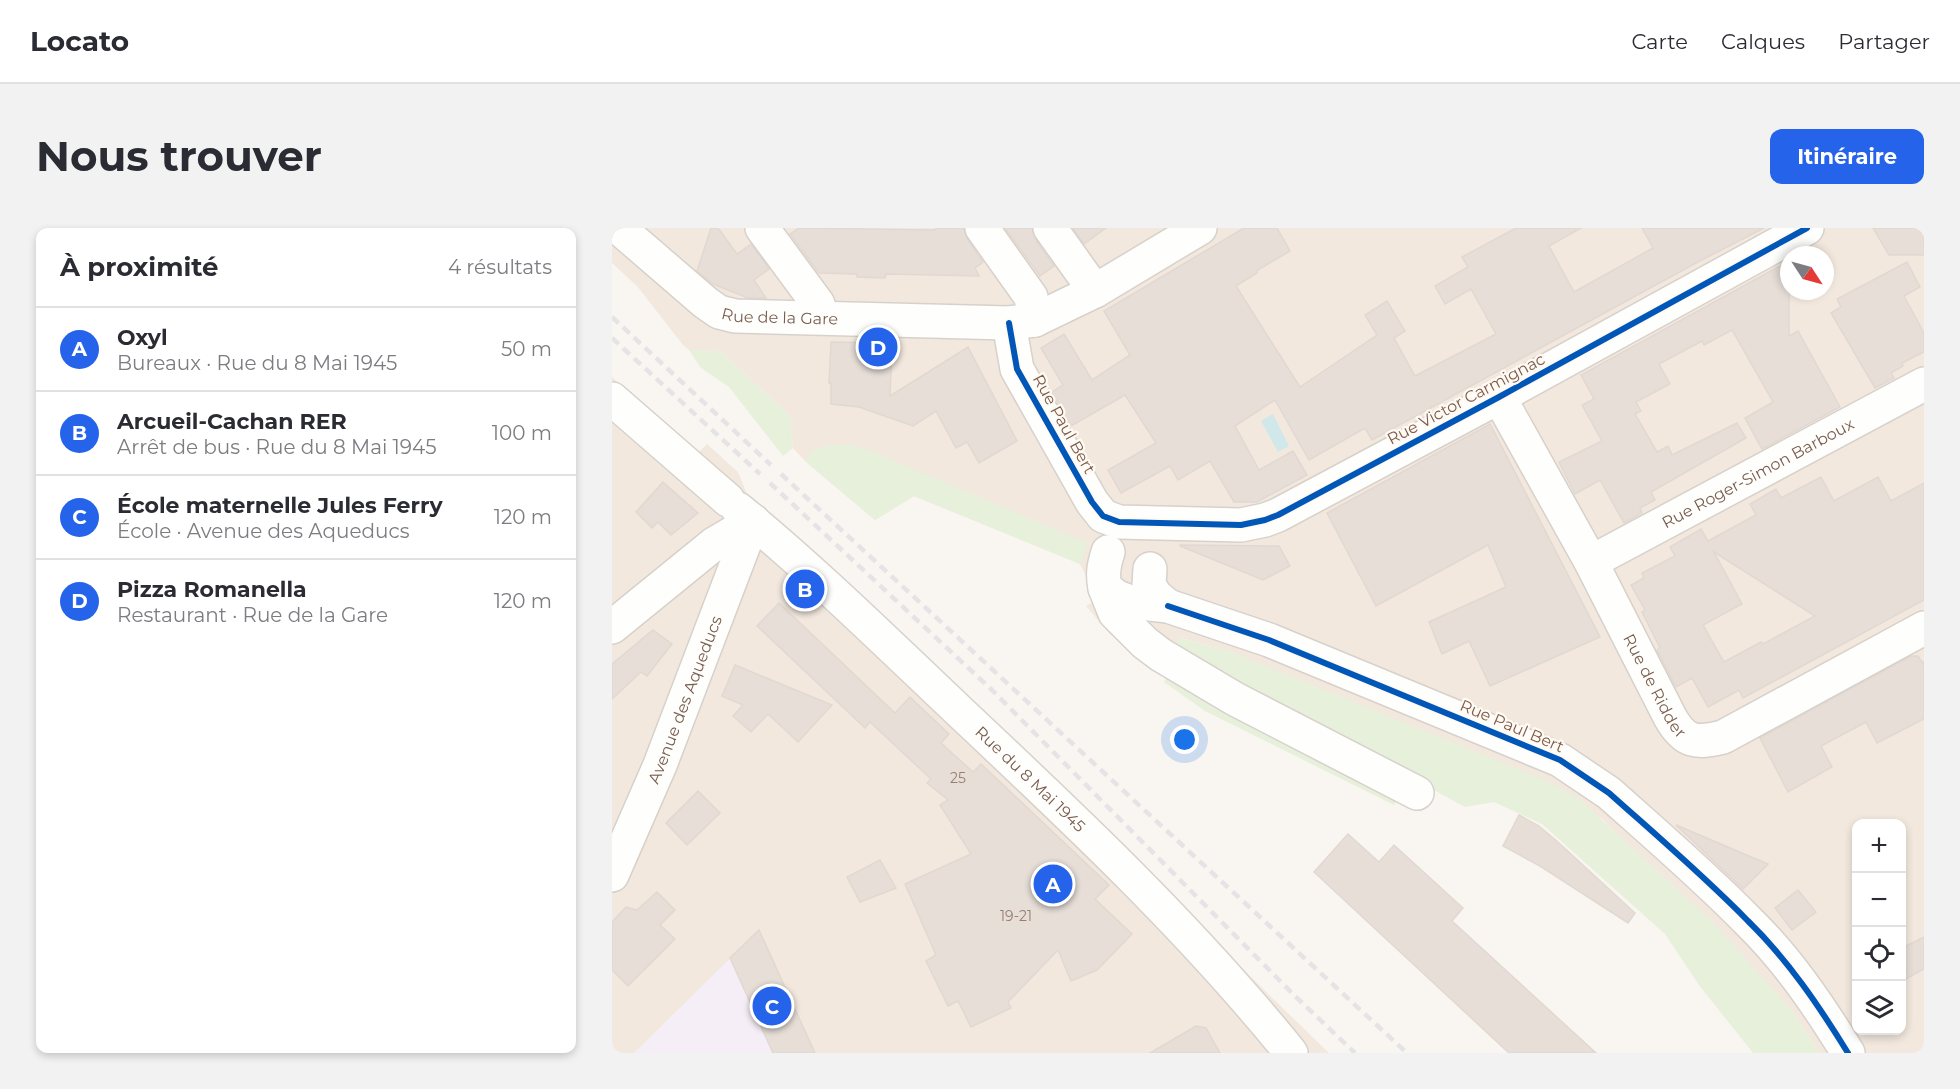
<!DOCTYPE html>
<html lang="fr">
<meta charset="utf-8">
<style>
:root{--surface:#fff;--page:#f2f2f3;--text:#2b2b33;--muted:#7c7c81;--line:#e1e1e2;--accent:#2563eb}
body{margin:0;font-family:Montserrat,sans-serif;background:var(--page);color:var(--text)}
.controls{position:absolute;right:18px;bottom:18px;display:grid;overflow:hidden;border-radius:12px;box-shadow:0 3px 9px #0003}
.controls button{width:54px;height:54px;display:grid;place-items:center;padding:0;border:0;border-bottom:2px solid var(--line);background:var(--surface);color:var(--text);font:30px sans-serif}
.compass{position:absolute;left:1168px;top:18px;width:54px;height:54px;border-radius:50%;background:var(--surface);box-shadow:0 3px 9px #0003;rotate:126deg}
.you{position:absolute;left:573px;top:512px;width:21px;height:21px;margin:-15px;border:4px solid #fff;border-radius:50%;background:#1a73e8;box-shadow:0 0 0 9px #1a73e833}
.badge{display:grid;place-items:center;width:39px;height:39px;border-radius:50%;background:var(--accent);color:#fff;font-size:20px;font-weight:700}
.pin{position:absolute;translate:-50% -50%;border:3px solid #fff;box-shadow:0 2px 6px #0006}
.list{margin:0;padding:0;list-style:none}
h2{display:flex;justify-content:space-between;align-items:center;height:78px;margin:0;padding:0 24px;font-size:26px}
h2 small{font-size:20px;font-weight:400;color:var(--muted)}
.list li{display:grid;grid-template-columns:39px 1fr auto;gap:18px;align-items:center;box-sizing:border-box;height:84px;padding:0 24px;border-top:2px solid var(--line)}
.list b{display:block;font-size:22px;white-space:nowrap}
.list p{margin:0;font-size:20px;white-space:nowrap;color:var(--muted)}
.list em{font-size:20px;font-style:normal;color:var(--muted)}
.icon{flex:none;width:33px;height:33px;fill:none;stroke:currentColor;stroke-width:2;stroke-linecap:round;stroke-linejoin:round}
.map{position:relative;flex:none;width:1312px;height:825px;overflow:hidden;border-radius:12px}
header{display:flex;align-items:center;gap:36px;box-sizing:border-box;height:84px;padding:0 30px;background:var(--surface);border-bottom:2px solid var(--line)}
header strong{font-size:28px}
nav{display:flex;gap:33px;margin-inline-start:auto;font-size:21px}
.intro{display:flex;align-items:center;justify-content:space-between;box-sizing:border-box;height:144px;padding:0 36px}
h1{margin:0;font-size:42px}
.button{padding:15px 27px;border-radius:12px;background:var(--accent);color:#fff;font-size:21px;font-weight:700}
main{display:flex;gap:36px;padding:0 36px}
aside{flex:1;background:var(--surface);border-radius:12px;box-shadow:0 3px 9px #0003}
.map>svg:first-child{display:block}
.residential{fill:#f2e8de;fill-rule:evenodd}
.education{fill:#f6eef6}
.green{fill:#e7f0db}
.water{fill:#d0e8ea}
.building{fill:#e6ded7;stroke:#e2d8d2;stroke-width:1.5;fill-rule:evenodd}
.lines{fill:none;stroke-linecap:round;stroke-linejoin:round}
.minor-casing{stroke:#d7d1cb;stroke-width:36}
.minor{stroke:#fefefd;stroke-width:33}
.rail{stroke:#e6e3e7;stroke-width:4.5;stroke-dasharray:9 6;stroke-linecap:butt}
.cycleway-casing{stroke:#fffaf3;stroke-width:10}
.cycleway{stroke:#0057b8;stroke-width:6}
.labels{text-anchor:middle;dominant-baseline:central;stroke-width:4.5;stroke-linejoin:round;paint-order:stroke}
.number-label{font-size:14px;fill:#977e72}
.street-label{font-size:16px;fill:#7a5c4d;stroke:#fffaf3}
</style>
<header>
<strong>Locato</strong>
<nav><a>Carte</a><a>Calques</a><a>Partager</a></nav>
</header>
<div class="intro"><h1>Nous trouver</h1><a class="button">Itinéraire</a></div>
<main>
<aside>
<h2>À proximité<small>4 résultats</small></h2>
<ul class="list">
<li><span class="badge">A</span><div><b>Oxyl</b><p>Bureaux · Rue du 8 Mai 1945</p></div><em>50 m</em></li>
<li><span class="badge">B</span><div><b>Arcueil-Cachan RER</b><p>Arrêt de bus · Rue du 8 Mai 1945</p></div><em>100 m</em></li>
<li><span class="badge">C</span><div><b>École maternelle Jules Ferry</b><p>École · Avenue des Aqueducs</p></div><em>120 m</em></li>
<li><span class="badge">D</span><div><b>Pizza Romanella</b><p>Restaurant · Rue de la Gare</p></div><em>120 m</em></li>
</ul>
</aside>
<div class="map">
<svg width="1312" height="825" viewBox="0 0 1312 825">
<rect width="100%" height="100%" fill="#f9f5f0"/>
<g class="residential">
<path d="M0,0H1312V825H1207L1180,783L989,590L622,425L570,410L542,443L498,406L474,378L483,373L474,348L468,336L302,268L263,292L194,234L181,220L178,188L108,123L77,122L71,117L25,58L0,35ZM1177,27H1213V63H1177ZM1244,596H1290V802H1244Z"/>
<path d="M0,149L85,226L95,216L126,244L135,266L143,278L538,651L717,825H0Z"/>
</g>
<path class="education" d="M147,702L203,825H22Z"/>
<g class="green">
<path d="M77,122L108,123L178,188L181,220L171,228L117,159L89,140Z"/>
<path d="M225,217H239L254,221L476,315L468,336L302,268L263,292L194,234L198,224L209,219Z"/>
<path d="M569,410L622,425L933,552L967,571L1101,694L1180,783L1207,825H1141L1087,757L1053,706L930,596L882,574L853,579L561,421Z"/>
<path d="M555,449L786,569L782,577L593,483L552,454Z"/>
</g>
<path class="water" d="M661,186L677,218L666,224L649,193Z"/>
<g class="building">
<path d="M99,0H106L125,26L139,16L157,41L142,52L154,70H136L101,56L85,43Z"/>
<path d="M187,0L322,2L326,0H352L355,11L371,34L363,40L367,48L274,46L273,50L245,49V46L207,45L178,6Z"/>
<path d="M393,0H420L423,11L442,38L428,48Z"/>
<path d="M461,0H494L472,16Z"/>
<path d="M632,0H665L678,23L644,43L645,45L624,58L688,159L765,107L753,87L775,73L793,103L782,110L803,148L884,106L859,61L833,76L823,58L856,39L850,29L904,0H969L937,18L962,64L1041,20L1030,0H1152L1084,35L760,212L753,200L697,232L663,172L623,198L647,242L681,223L695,247L645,274H622L598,233L566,252L558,238L509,265L496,242L544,215L513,167L459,198L440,164L451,157L429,120L452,106L480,152L518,127L492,83Z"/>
<path d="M1261,0H1312V27H1277Z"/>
<path d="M1177,33V108L1186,103L1228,179L1150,221L1133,190L1161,174L1120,102L1092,117L1090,113L1047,136L1058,156L1024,174L1029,183L1023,186L1045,224L1056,218L1060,227L1125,195L1134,210L1039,264L1043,272L1028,280L1030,285L1012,295L988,252L963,266L947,234L990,213L970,177L982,171L969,147Z"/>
<path d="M1295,34L1308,59L1292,68L1312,105V124L1290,135L1291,138L1279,145L1282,150L1263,160L1219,85L1229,79L1225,71Z"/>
<path d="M219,114L280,115L278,168L356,119L405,213L367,235L355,214L344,220L324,183L301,198L247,179L219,176V155H217Z"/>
<path d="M878,196L988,409L878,458L857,413L830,426L817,394L894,359L876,317L764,378L715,285Z"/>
<path d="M1209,249L1222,273L1266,249L1279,273L1312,255V372L1131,470L1127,462L1096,479L1080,450L1064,459L1045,422L1048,420L1030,384L1033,382L1019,357L1032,350L1030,345L1063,328L1058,319L1089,301L1096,313L1144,287L1138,276L1164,261L1169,270ZM1102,324L1203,388L1151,416L1149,414L1112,434L1091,397L1130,376Z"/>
<path d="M51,254L86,285L59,307L46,294L40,300L24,284Z"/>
<path d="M568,317L667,318L678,338L651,352L568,318Z"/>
<path d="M167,375L283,485L298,469L337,506L329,515L361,544L369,536L497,657L483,671L520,706L485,742L459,753L446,722L396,774L399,780L359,799L346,773L336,778L314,733L324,727L293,656L359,626L328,577L336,572L315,555L319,551L258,494L253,500L145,398Z"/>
<path d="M41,402L60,416L35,448L29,444L0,471V436Z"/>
<path d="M1299,428H1306L1311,436L1312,433V491L1265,515L1254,494L1209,518L1220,539L1176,564L1148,510Z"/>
<path d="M123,437L220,477L186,514L156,486L139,504L121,488L131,477L110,468Z"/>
<path d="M86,563L108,585L75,617L54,595Z"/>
<path d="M907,587L927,598L947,615L1023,685L1016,695L928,638L891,618Z"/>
<path d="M1064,597L1156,636L1131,661Z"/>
<path d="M736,606L767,634L782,617L851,680L840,693L984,825H897L702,644Z"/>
<path d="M268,632L284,660L248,674L235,649Z"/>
<path d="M1186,662L1204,684L1180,702L1163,680Z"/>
<path d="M45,664L63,682L48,697L63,711L16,758L0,742V694L14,679L25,682Z"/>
<path d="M147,702L203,825H161L118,730Z"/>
<path d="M1312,709V741L1290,753V720Z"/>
<path d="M584,798L594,800L608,825H538Z"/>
</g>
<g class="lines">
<g class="minor-casing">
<g id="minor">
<path id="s1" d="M7,0L94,75L107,84L123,88L397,95L423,92L483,63L588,0"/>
<path d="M150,0L206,76"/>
<path d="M370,0L419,69L423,92"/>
<path d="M438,0L483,63"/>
<path d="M397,95L405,141L480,274L491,288L507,294L629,297L653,292L666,287L887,169L1195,0"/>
<path id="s2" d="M887,169L979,334L1058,489C1072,514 1083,516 1111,509L1312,400"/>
<path d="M0,171L116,272"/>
<path id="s3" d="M126,281C202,343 276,416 347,483C463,592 579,701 679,825"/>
<path d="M496,324C492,337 490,346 493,360L505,369L519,374L556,378L657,412L948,532L997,565C1044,607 1092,648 1136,693C1176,732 1207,778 1236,825"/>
<path id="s4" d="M979,334L1312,156"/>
<path d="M538,341L537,357L544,368L556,378"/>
<path d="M493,360L503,385L533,415L549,427L623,471L805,565"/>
<path d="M0,399L102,316L141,293"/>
<path id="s5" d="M0,647L48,537L141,293"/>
</g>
</g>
<use href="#minor" class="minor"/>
<g class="rail">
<path d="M0,89L159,237"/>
<path d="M0,110L148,246"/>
<path d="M169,246L795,825"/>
<path d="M158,255L380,462L682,767L743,825"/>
</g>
<g class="cycleway-casing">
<g id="cycleway">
<path d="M397,95L405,141L480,274L491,288L507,294L629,297L653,292L666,287L887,169L1195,0"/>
<path d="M556,378L657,412L948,532L997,565C1044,607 1092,648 1136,693C1176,732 1207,778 1236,825"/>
</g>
</g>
<use href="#cycleway" class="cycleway"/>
</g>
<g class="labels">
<g class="number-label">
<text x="346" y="550">25</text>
<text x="404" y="688">19-21</text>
</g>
<g class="street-label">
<text stroke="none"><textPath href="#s1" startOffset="192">Rue de la Gare</textPath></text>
<text transform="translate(854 171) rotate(-28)">Rue Victor Carmignac</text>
<text transform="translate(452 196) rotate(61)">Rue Paul Bert</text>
<text stroke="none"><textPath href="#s4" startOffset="189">Rue Roger-Simon Barboux</textPath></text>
<text stroke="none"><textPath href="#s2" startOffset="328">Rue de Ridder</textPath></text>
<text stroke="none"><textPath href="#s5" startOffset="190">Avenue des Aqueducs</textPath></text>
<text transform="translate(900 498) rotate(23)">Rue Paul Bert</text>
<text stroke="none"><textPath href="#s3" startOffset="398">Rue du 8 Mai 1945</textPath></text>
</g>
</g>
</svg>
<div class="controls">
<button>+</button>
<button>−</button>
<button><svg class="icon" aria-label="locate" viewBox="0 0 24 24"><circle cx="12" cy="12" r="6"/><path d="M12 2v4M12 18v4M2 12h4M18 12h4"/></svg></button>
<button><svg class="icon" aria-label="layers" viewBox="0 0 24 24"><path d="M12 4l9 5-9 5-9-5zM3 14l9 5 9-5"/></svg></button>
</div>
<svg class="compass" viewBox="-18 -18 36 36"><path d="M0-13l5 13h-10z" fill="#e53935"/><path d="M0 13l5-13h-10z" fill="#7c7c81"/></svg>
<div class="you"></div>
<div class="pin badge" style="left:441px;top:656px">A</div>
<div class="pin badge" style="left:193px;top:361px">B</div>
<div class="pin badge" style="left:160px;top:778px">C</div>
<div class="pin badge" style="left:266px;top:119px">D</div>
</div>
</main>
